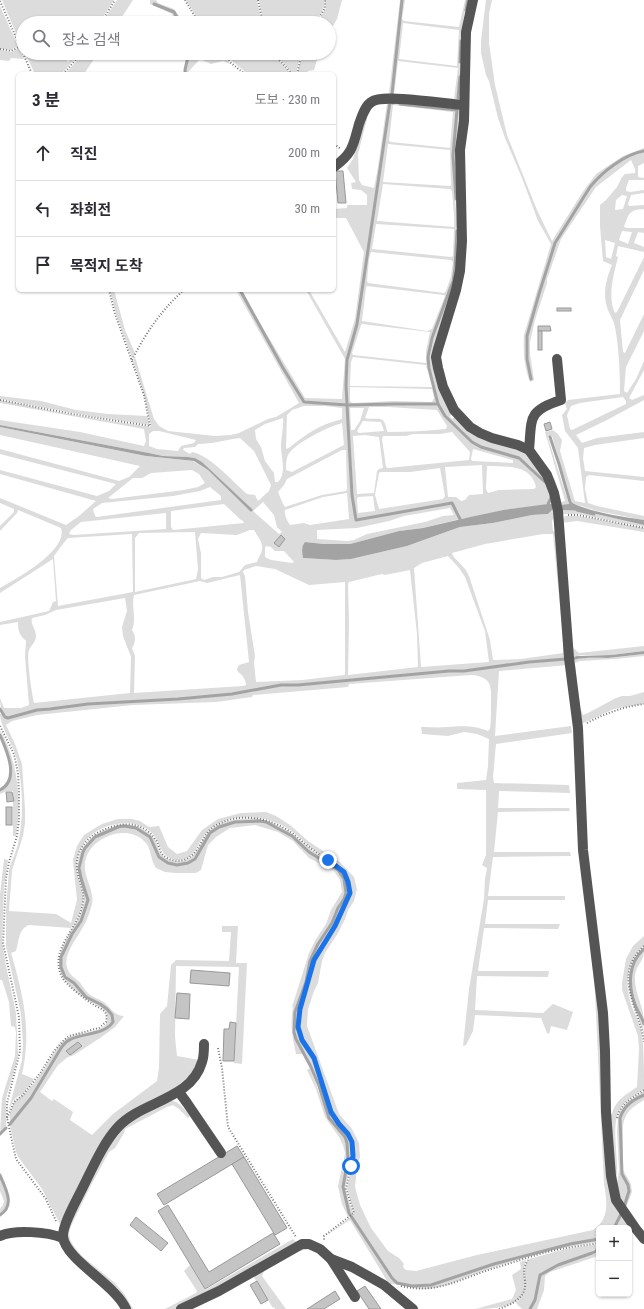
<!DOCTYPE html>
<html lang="ko">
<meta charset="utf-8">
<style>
:root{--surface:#fff;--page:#f2f2f3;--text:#2b2b33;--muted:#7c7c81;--line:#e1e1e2}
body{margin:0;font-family:"Roboto Condensed","Noto Sans KR",sans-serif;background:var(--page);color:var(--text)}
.controls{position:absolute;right:12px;bottom:12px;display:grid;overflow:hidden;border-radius:6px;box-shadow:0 1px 3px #0004}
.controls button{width:36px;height:36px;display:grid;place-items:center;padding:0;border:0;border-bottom:1px solid var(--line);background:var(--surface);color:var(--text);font:20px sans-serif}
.stop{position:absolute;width:12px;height:12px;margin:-9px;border:3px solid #1a73e8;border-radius:50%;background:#fff}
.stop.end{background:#1a73e8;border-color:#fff;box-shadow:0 1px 4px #0008}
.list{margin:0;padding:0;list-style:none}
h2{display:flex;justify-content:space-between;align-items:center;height:52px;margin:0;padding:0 16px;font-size:17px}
h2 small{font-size:13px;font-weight:400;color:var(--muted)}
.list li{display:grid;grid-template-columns:26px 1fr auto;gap:12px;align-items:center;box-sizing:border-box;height:56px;padding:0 16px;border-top:1px solid var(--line)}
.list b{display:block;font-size:15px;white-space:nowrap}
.list em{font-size:13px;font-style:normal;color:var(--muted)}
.icon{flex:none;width:22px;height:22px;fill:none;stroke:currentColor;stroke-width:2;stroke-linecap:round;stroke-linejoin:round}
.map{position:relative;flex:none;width:644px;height:1309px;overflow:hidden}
.search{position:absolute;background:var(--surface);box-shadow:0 1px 3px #0004;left:16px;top:16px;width:320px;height:44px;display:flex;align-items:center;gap:10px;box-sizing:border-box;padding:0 14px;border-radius:22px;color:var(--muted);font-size:15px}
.panel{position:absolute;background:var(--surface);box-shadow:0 1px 3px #0004;left:16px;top:72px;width:320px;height:220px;border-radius:6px}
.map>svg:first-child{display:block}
.green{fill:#dcdcdc;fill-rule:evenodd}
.water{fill:#a3a3a3}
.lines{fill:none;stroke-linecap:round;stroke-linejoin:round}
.stream{stroke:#a3a3a3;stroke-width:3}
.building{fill:#c4c4c4;stroke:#999}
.path{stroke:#777;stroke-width:2;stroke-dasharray:1 2;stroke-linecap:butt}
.minor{stroke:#555;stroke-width:10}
.route{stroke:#1a73e8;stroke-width:5}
</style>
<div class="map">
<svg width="644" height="1309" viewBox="0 0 644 1309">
<rect width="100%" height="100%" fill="#fff"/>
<g class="green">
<path d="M2,0H114L99,23H89L91,18L83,20L82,23H23V50Z"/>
<path d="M117,0H133L118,23H102Z"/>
<path d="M150,0H156L158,3L174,9L184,23H180L174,11L153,3L154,4L173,12L179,23H176L172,14L150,4Z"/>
<path d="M186,0H257L262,23H201Z"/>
<path d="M259,0H324V7L316,23H264Z"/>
<path d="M325,0H342L337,19L329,33V23H317L326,8Z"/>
<path d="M400,0H401L391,94H392L403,0H405L402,19L404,21L459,27L465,0H467L461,33L459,50L460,75L458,97L459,98L460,85V99L456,102L384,96L357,124C360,101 365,94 389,93ZM403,23L459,30L457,66L399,59ZM398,61L458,68L454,99L394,95Z"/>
<path d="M486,0H492L489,14V43L495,85L507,135L537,210L552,241L582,193L596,174L623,156L644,148V150C629,153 605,168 595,180C584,192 578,208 568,221C564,228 559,234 555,242C549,254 546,269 542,283C533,314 517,348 532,381L528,359V336L549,265L556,243L590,187C603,172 624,155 644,152V163L638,166V177L644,178V180H629L626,188V191L630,192L644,190V193L631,195L628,204L629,206L644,205V209C629,210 629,213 624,227L627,228H644V233L638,232L634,243L644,247V252L618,246L616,256L618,257C614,274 607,296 615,313L617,312L644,257V270L620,320L623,352L625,353L644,314V331L626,367L624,391L627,393L636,379L644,361V370L629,398L632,400L644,395V400L607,420L576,435L582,443L597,438L644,432V438L595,445L584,448L583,458L585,471L644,477V481L589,475L586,477L585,489L588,503L597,506L644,516V520L597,511L572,503L552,436H549L548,438L569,504L562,510L583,511L644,525V527L578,514H563L534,450L555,480L561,502L565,501L545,432L553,430L558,434L562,440L560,451L574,498L575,501L585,503L578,448L565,431L562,415L567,409L565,403L568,400L620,394C620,371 619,349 615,327C614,321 610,315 608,310C602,295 606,279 612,265L603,261L600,226V205L606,200L617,187L622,177L625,174L635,173V169L631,160L596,187L561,239L547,279V283L535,320L530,342V354L534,380L530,382C524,367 523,351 524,335L551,244L538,221L522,178L505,138L498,118L489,81L486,75L481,53V41ZM622,195L627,196L623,209L615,210L616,200ZM622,231L632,232L628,244L619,240ZM605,240L615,243L611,259L606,257ZM623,397L626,401V404L572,430L570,429L567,415L571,406L580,403Z"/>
<path d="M0,6L18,46L11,50L0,49Z"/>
<path d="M19,48L24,59L11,58L9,61L0,60V50L11,52Z"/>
<path d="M25,53H62L68,62L77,53H80L61,74H35Z"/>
<path d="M84,53H98L84,74H65Z"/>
<path d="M189,53H191L192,57L207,53H221L230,64L223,61L211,64L200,59L188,72L189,74H186C185,65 190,61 189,53Z"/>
<path d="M225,53H274C277,61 286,66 291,74H248L232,61Z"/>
<path d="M275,53H301L296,74H292C287,65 279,61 275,53Z"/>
<path d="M303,53H319L314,70L308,71L306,74H297Z"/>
<path d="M385,100L455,107L459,108L462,112L458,170L461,236L460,263L456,287L440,337L436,355L437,367L442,390L453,413L450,416L452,419L455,417L470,429L483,438L519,448L530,456L544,474L550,485L556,514L552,521L553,531L558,533L565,612L567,658L528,661L464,670H449L297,685H281L232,693L178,698L88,703L50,709H37L8,717C1,713 0,706 0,698L4,708H21L29,705L25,656L26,641C19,635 18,630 18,622L0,625V622L49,611L53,602L56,601L53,559L0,593V588C15,580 69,550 61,528L18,510L17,513L0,531V526L14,512V509L0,503V498L66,525L79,516L96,501L0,474V470L97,496L109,491L116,484L0,454V449L119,481L129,477L140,466L0,435V427L146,456L193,461L208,470L251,512L252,510L202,462L195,458L188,457L163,456L149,453L0,425V420L80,432L144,446L146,441L144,429L0,403V400L72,415L150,427L151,426L144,395L133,361L135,357L154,419L159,426L168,431L215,436L231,435L239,433L268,419L276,417L299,403L236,290H239L282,368L303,403L347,406L352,495L355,521L452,504L460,519L423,528L399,531L350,544H324L305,542C301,546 302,553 303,558L336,560L351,559L407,546L460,527L493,523L532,515L548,514L554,508V504H549L551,501L552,495L549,488L545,481L530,466L519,458L481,446L473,442L446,416L439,404L436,390L430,368L429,357L432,338L449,294L456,269L458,224L454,156L457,110L390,102L357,324L347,360L345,385L346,404L304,402L283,367L241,290H242L263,328L305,398L342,399L345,359L306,290H309L345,352L355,319L364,252L346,218H334V209L347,208V205H367V195L361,190L352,189L351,183L356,182L347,168L353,159L355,151L364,116C369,106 373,102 385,100ZM380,103H387L378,167L374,188L362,185L359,180L358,154L368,115L371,109ZM304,406H325L342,408V419C319,425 306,434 289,448L286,449L287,415L292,410ZM283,418C284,427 281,437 281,446C281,457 287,473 278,482H275L274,473L265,461L261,447L256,439L255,430L265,424ZM342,423L344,445L292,472L286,470C286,466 286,459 288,455C296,442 328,427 342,423ZM153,431H159L196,440L194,443L181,446L178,451L157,449L149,446V434ZM240,438L254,451L271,485L269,491L258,501L255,495L247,494C232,481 210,455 192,452L190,454L183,450L184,448L195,447L198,444C212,444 225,440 240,438ZM342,450H346L347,489L346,491L322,495L285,507L283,504L278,492L284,485L287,479ZM192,470L199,474L205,483L198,487L184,490L112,499L108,498L133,478H142L151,473ZM210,487L221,496V500L97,517L95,516L93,509L102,503L173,496L200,491ZM347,493L349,519L310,525L304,523L290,525C287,521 284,514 285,510L323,497ZM263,502L274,515L277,527L282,532L279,534L253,511ZM224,504L241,520H242L244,523L173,530L171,527V511ZM450,508L454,515L443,516L425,522L367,534L354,540L347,541L317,539V530L357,528L389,521L404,516ZM166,513V529L73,535L69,534L71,530L81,522ZM250,530H254C258,537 265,544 261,553C260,556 258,558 257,562L245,565L239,572L222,577H213L204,580L201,578V553L198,539L201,533L237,535ZM195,532L198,569L196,579L135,592V538L139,533ZM132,534L133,592L58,606L54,556L62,545L68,538ZM543,534H553L563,637V653L521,659L493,660L490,640L469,576L466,570L453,556L452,553L485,544ZM266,546L271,547L275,551H284L294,562L292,563L271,560L265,557V548ZM448,556L459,568L465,577L485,631L489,662L421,667L414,568L422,563ZM256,566L275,569L309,585L345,582V675L302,680L256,682L254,663L255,656L248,612L245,576L243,572L244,570ZM410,570L417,634L418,667L348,675L349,623L348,584L349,582L382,574L385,575ZM240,575L249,662L239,665L237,669L238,672C242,674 246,680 246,685L243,686L134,693L135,656L132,648C136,642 136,636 132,630C137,619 131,607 134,595L200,581L207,583ZM125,598L127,611L122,627L123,636L131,657L130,693L34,703C32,694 26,657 29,650C31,645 36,642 36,636C36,629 30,624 32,618L45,615L56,610Z"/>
<path d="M391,103L456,111L452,156L457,224L454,268L448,293L431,337L427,357L429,368L437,404L394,403L348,404L347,385L348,361L358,324ZM393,105L453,112L450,148L391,142L389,141ZM388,144L450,150L451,185L450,186L383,182ZM383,184L450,189L452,191L454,215V227L377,221ZM376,224L454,229L453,256L451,257L372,249ZM371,252L451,260L453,262L451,276L446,291L444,293L368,283L367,281L369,259ZM367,286L444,295L445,296L432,329L427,331L362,321L366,288ZM362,324L430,332L426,351V363L353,355L352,353L361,325ZM353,357L426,365L432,387L351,386L350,385L351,362ZM350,387L432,389L434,398L432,402L394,401L352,403L350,401Z"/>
<path d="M110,290H114L125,330L135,353L132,358L116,314Z"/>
<path d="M0,396L41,401L76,410L108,414L147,416L149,425L72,413L0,399Z"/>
<path d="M394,404L438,405L444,417L472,443L481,447L518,459L529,468L544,482L550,496V500L545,505L503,510L461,519L459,513L452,502L356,519L353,495L348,406ZM369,407H388L437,410L447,426L446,429C427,431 408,432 388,432L387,431C384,413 378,421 365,418ZM350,408H364L360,421L354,430H351ZM363,421L381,422L384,431L359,433L357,431ZM452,432L470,452L469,460L388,468L386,467L382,439L383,436H406L413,434H440ZM365,435L379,437L383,468L379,469L377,471L374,493L357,494L353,436ZM473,449L513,460V463L472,461L471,459ZM482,465L483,494L469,495L465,500L461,501L456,497H448L445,467ZM487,466C505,467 531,463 536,487L534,489L499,490L488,493L486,489ZM440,468L445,496L443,499L379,509L375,495L379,473L381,472H410ZM373,496L375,511L358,513L357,499L358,497Z"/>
<path d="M565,516H578L644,528V532L577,521L561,523Z"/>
<path d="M571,646L579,653L644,646V651L611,655H581L573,657V659L585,658H610L644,654V656L615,659L580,661L575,663L579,705L583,715L586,714L616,698L622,696H630L644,692V704L614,709L581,724C575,714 571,660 571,646Z"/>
<path d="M566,660L568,665L499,671L495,736L571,726L572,733L496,744L493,777L494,783L569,785L570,793L499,791L498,808H569L570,811L498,812L494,852H570L571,856L493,857L488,896H565V900H488L485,924H560L558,929L484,928L478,971H549L548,977L477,976L475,1010L543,1013L553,1004L573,1012L567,1030L551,1026L549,1034L547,1033L541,1018L475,1015L473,1031L466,1045L463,1046L469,989L484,899L485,879L487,868L482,865L486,855V790L457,789V783L486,780L488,766L489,739L477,734L464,732L448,736L422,734L421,727C429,727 438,728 447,727C462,726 473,725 488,731L490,729C491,722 491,714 491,707C491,688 494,677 471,675L349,684L348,687L253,695L252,697L216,702L133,705L37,715L12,721L6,725L15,744L22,764L25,809V823L23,836L12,870L9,911L56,914L71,923L77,900L73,860L77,846L84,835L102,824L118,819H132L140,821L149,827L159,826L168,847L177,854L187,851L202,830L218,819L241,813L266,812L276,816L290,825L308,841L341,863L354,877L357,889L354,901L348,910L346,917L338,933L325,953L322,961L318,983L314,991L308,1009L307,1026L339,1114L352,1129L359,1143L360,1157L357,1166L355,1187L360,1205L371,1228L388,1251L399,1258L404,1264L403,1267L406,1270L416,1271L477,1255L593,1230C610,1219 607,1201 604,1184L595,993L588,918L602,1015L609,1176L632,1229L629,1230V1228H615L620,1214L613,1228H599V1238L570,1244L494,1264L431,1284L412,1285L397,1282L392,1278L352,1216L354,1213L347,1189L353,1156L352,1142L349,1133L340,1123L332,1112L314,1058L303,1039L298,1027L301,1009L314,960L326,940L333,932L350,896L351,887L349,881L344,872L341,868C331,861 320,855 311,848C306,844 302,839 297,835C279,820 259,815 235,818C220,821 209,827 201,840C196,849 190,862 177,860C158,858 162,841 150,831C132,817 101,823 86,840C83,844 81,848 79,853C72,872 83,883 83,900C82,910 76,920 71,928L29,925C18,929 19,942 16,951L11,953C23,994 32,1031 22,1074L34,1079L23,1094L17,1097L13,1101L8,1112L22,1060L23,1043L21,1014L6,946V910L9,870C11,861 16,853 18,844C24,817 23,787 17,760C14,745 0,727 0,714H3L8,719L37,710H50L88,705L178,700L233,694L281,686H298L449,672H464L529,663Z"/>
<path d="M0,730C18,761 22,800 16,836H13V791H7L0,794V791C17,782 11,760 5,745C3,739 0,735 0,730Z"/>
<path d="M255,818L273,823L289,831L313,851L340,869L346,877L349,887V896L334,926L313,959L298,1014L297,1027L301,1040L313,1058L331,1112L338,1124L348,1134L351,1142L352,1155L345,1189L353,1213L351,1215L347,1204L344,1187L349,1159L348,1143L346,1137L330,1118L312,1067L296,1039L295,1023L296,1012L306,982L310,962L319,945L332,923L338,909L345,899L347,893V888L345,879L338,870L310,852L286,832L266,821L260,820L235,821L219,826L210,833L194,858L188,862L181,864H173L163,859L157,853L154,843L150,837L136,827L124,825L118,826L95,837L87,844L82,852L79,868L80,878L87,900L80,921L71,933L60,957V967L64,977L74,983L85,998L100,1004L107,1010L111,1015L112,1022C103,1034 83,1032 70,1038C66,1040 63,1044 60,1047L30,1097L10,1123C9,1116 10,1110 14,1103C16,1098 22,1097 25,1093C31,1087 37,1079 42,1072C50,1061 56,1044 69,1037C80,1031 98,1034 106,1024C109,1020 107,1013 104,1010C99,1005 91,1003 86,999C74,992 60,979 59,965C58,945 77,925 83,907C87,894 78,881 78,868C77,844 98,829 120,825C133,823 149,829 156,842C158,846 159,852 162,855C166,860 176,862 182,861C200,858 200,836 214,827C225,819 241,819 255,818Z"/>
<path d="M260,821C271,824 284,831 292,838C299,843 304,849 311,854C322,863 340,867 345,883C349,896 341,898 337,908C335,913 333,919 330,925C325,934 317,943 313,953C308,963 308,972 305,983C296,1013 284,1023 303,1054H296C292,1035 290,1027 293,1007H292L309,953L316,939L326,924L331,910L342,892L340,880L334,871L309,858L293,841L278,832L255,825L230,828L216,837L208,845L201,870L196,873H175L165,872L156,868C150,860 152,848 144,841C126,823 88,838 85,863C83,877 95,891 92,904C90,911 87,921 83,927C77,939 61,956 68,970C70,975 74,977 78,981C81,983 83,987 85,990C89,995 95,998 100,1000C111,1005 111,1015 124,1016L115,1027L100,1038L74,1055L68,1057L58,1065L40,1092L52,1101L54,1099L73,1112L70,1120L92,1135L113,1114L157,1081L159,1068L160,1014L167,1006L171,965L176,960L229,961L231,932H222V926H238L236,963H247L242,1064L234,1063L239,967L176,966L175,1037L177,1056L199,1060L190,1075L175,1088L127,1115L60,1224L42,1189L19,1158L16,1152L10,1125L31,1098L62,1048C65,1045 67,1041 71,1039C85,1034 104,1035 113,1023C116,1008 97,1003 87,997C82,994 80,988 76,984C71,979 66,978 63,971C58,960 65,953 69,943C70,940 71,937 72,934C75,930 79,927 81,922C84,916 86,909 88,902C89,898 87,894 86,891C81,877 77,863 85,850C92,837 109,829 123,827C133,826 146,832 152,841C154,845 154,849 156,852C160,863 174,867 184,865C201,861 201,841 213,832C226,821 244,822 260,821Z"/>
<path d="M4,859L8,860L4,886L2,941L6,966L16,1013L18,1054L15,1068L6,1098V1126L0,1133L2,1098L15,1056L16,1033L15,1027L11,1026L9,1002L2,980H0V895Z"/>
<path d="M644,936V945C625,964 624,986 633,1010C637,1018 640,1025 642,1033C644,1051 644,1070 644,1089C637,1095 628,1098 622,1106C608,1123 621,1162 616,1184L609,1115L612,1114C616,1099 626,1095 637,1087L639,1049L638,1036L622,990V983L626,959L633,946Z"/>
<path d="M644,947C642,951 639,954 636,957C627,971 629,990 635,1006C639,1017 644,1022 644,1035C642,1026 638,1017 634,1008C626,988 626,963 644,947Z"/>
<path d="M644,951C644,961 636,965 635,976C634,993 644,1006 644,1022C634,999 622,970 644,951Z"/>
<path d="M310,1068L329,1119L344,1137L346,1143L347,1159L342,1187L346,1204L350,1216L348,1217L342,1204L338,1186L344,1159L345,1153L343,1145L339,1137L325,1117L316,1089L307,1070Z"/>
<path d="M644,1091V1094C632,1100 623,1105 619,1118L621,1174L628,1186V1191L623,1208L617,1184L619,1170L617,1131L618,1117L621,1109L627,1102Z"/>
<path d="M644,1095V1100C632,1108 626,1110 623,1126V1170L631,1184L632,1192L625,1210L624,1209L630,1191L629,1185L622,1174L620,1118C625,1106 633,1101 644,1095Z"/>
<path d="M170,1100C180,1102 184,1109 190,1116L188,1118L179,1109L173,1105L167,1107L125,1129L124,1133L115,1148L109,1152L90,1187L71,1226L69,1233L70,1240L75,1248L82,1256L115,1283L125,1295L133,1309H130L75,1253L67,1238L68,1227L115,1133L121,1127Z"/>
<path d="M0,1177C6,1190 15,1204 0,1214V1209L3,1205L4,1201L0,1191Z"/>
<path d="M351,1217L391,1279L397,1283L412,1287L431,1286L494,1265L570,1245L599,1240V1242C561,1247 523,1257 487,1270C468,1276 448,1287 429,1289C415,1290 402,1283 389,1284L350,1220L325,1236Z"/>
<path d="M293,1239L298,1244L177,1309H165L196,1293L197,1291L184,1271L190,1265L205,1290Z"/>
<path d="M599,1244L598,1256L550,1272L545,1276L544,1290L537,1309H531L535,1301L541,1275L558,1266L592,1253L597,1251L598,1246L591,1252L557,1265L540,1274L534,1300L530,1309H522L516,1303C535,1283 517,1275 529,1259L565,1249Z"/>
<path d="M298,1248H314L300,1251L264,1271L262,1276L286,1309H275L274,1307L273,1308L253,1276Z"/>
<path d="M526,1260C522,1269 525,1276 525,1285C524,1309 492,1309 475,1309L512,1299L516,1290L512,1275L521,1269L520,1262Z"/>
</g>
<g class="water">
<path d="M0,425L149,453L163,456L188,457L195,458L202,462L253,510L251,512L208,470L194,461L146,456L0,427Z"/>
<path d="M570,502C593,513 619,516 644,520V525L583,511L562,510L561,505L569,504Z"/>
<path d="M548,504H554V508L548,514L532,515L493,523L460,527L407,546L351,559L336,560L303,558C302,553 301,546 305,542L324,544H350L399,531L423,528L470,517L503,510Z"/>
<path d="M644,651V654C632,655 620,657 608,658C596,658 585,657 573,660V657L577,656L611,655Z"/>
</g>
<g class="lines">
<g class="stream">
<path d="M154,4L174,12L180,23"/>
<path d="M466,10L468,0"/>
<path d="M460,62L461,41"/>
<path d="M185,74C184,65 189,61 188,53"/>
<path d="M392,94L402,0"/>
<path d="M458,98L460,77"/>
<path d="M393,103L390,102L357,324L347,360L346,385L348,424L352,495L356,520L452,503L460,519"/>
<path d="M400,104L457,110L453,156L456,199"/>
<path d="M240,290L283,368L304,402L347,405L394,404H438L445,416L472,442L481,447L519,458L545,482"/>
<path d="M531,379L527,359V336L539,294L555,243L590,187C602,172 625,154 644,151"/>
<path d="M438,404L429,368L428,357L432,338L453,281L455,268L457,231"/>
<path d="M550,437L559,464L570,502L572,505"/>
<path d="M548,504L551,498"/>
<path d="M577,510L594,514"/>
<path d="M0,709L5,717L8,718L37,710L50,709L88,704L178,699L232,694L281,685H298L449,671H464L529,662L566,659"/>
<path d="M0,735C7,751 20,780 0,790"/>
<path d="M644,949C628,963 628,985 635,1004C637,1011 642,1017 644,1024"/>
<path d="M10,1124L31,1098L61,1048C64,1044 66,1041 71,1039C84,1033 104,1035 113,1022L112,1015L107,1009L100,1004L86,997L74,983L65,977L61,967V957L63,953L72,934L81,921L88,900L81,878L79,868L83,852L85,848L95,837L118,827L124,826L136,828L150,837L159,857L168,863L177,865L188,863L195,859L210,833L219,827L235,822L260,821L266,822L292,836L309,852L338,870L344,879L346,893L344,899L338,908L332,923L318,944L310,961L306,982L295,1012L294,1032L296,1039L311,1067L319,1086L329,1118L345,1137L347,1143L348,1159L343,1187L349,1213L392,1278L397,1283L412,1286L431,1285L494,1264L570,1244L599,1239"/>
<path d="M0,1134L6,1128"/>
<path d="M0,1175C5,1188 16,1205 0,1215"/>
<path d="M624,1207L629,1191L628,1185L622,1174L620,1118C624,1106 632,1100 644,1095"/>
<path d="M614,1228L621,1214"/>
<path d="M530,1309L535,1300L540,1275L558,1265L592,1253L596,1251L598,1247"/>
</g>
</g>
<g class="building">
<path d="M335,171H343L346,203H338Z"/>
<rect x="557" y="308" width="14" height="3"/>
<path d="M538,326H550L551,331H538Z"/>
<rect x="538" y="331" width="4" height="19"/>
<path d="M550,422L552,429L546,431L544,424Z"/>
<path d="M281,535L285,539L279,547L274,543Z"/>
<path d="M6,792H12L14,801L7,802Z"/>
<rect x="6" y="807" width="6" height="18"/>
<path d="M191,970L230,973L229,986L190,983Z"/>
<path d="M177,993L190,994L189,1019L175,1018Z"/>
<path d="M230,1022L236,1023L234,1061H223L224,1029H229Z"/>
<path d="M78,1042L82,1046L70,1055L66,1051Z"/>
<path d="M237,1146L244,1157L164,1205L157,1194Z"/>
<path d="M244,1157L287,1228L275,1235L232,1164Z"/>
<path d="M168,1205L209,1272L273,1233L280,1244L205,1289L158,1211Z"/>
<path d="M136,1217L168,1243L161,1251L130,1225Z"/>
<path d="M257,1281L268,1300L261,1304L250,1285Z"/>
<path d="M365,1286L381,1309H369L357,1291Z"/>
<path d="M335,1291L340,1299L324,1309H307Z"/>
</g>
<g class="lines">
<g class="path">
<path d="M185,0L199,23"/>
<path d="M258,0L263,23"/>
<path d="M0,1L32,74"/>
<path d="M101,23L115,0"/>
<path d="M316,23L325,8V0"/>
<path d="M0,49L11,51L19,47"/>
<path d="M223,53L231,63L245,74"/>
<path d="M274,53C278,61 287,66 291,74"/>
<path d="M63,74L82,53"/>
<path d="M297,74L302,53"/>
<path d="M334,144L341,149"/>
<path d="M132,360C145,334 162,309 184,290"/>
<path d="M0,400L72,414L150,426L144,395L115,314L109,290"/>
<path d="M568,515H578L644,528"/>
<path d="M587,723C606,713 623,707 644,704"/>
<path d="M0,726L14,754L18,773L19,791V820L17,836L9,862L6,878L3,943L19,1017L20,1051L7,1103V1118L16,1159L46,1199L56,1221"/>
<path d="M644,946C611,976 640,1008 644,1042"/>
<path d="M218,1048L222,1068L228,1127L296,1237"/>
<path d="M7,1118L14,1102L23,1095L41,1072L54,1051L63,1041L69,1036L99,1028L106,1022C107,1018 107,1014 104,1011C101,1008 95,1006 91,1003C84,998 66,985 62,977C48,949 80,928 83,902C85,891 78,880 77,869C75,853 86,837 101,831C119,822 142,820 155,839C159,843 159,851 163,855C169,861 181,863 188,858C201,851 202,833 215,826C238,812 268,817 289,831C296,835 301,841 308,846C318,854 329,861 340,868L344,872L348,881L350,887L349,896L332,932L326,939L314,959L300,1009L298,1027L302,1040L314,1058L331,1112L339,1124L348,1133L352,1142L353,1155L346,1189L354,1213L324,1236V1241"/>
<path d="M617,1118C621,1102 633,1098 644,1090"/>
<path d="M401,1286C438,1295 461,1278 495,1268C518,1261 542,1252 566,1248C577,1246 588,1245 599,1243"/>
<path d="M499,1309C512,1304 527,1298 525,1281C524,1273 523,1267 528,1260"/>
</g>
<g class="minor">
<path d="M473,0L466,32L464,121L460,150L462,241L460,271L456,290L438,349L436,357L438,368L443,387L454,410L470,427L480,433L492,438L518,445L529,450L547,475L554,493L558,511L569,658L578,728L583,850L603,1013L605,1051L606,1112L611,1176L616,1200L636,1229L644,1239"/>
<path d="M334,167C353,153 353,146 359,124C362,116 365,105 373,101C386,94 447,104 464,105"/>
<path d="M529,450C532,418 527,411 561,400L557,359"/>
<path d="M179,1092L187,1103L221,1153"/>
<path d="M0,1236C14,1229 48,1232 63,1238"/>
<path d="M331,1259L355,1297"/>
<path d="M126,1309C116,1285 66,1260 63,1237C62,1227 74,1205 79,1195C90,1174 102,1144 118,1127C142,1101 191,1100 202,1062C204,1057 204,1050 204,1044"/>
<path d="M181,1309L219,1291L302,1244H309L320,1249L331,1259L352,1267L384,1285L413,1309"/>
</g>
</g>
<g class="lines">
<path class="route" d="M328,860L344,872L348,882L350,893L335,926L314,960L300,1009L298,1027L302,1040L314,1058L331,1112L339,1124L348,1134L352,1142L353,1156L351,1166"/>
</g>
</svg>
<div class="controls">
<button>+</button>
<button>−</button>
</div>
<div class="stop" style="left:351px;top:1166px"></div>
<div class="stop end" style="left:328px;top:860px"></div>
<div class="search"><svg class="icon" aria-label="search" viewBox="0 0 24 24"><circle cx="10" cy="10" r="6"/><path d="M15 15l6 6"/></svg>장소 검색</div>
<section class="panel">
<h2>3 분<small>도보 · 230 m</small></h2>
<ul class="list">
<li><svg class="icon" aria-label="ahead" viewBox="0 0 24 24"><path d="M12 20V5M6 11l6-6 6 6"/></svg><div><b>직진</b></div><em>200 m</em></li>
<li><svg class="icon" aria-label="left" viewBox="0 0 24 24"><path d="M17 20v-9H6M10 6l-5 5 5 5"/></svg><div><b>좌회전</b></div><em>30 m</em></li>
<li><svg class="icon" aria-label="arrive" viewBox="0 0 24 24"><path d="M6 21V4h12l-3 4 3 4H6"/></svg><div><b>목적지 도착</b></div></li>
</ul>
</section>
</div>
